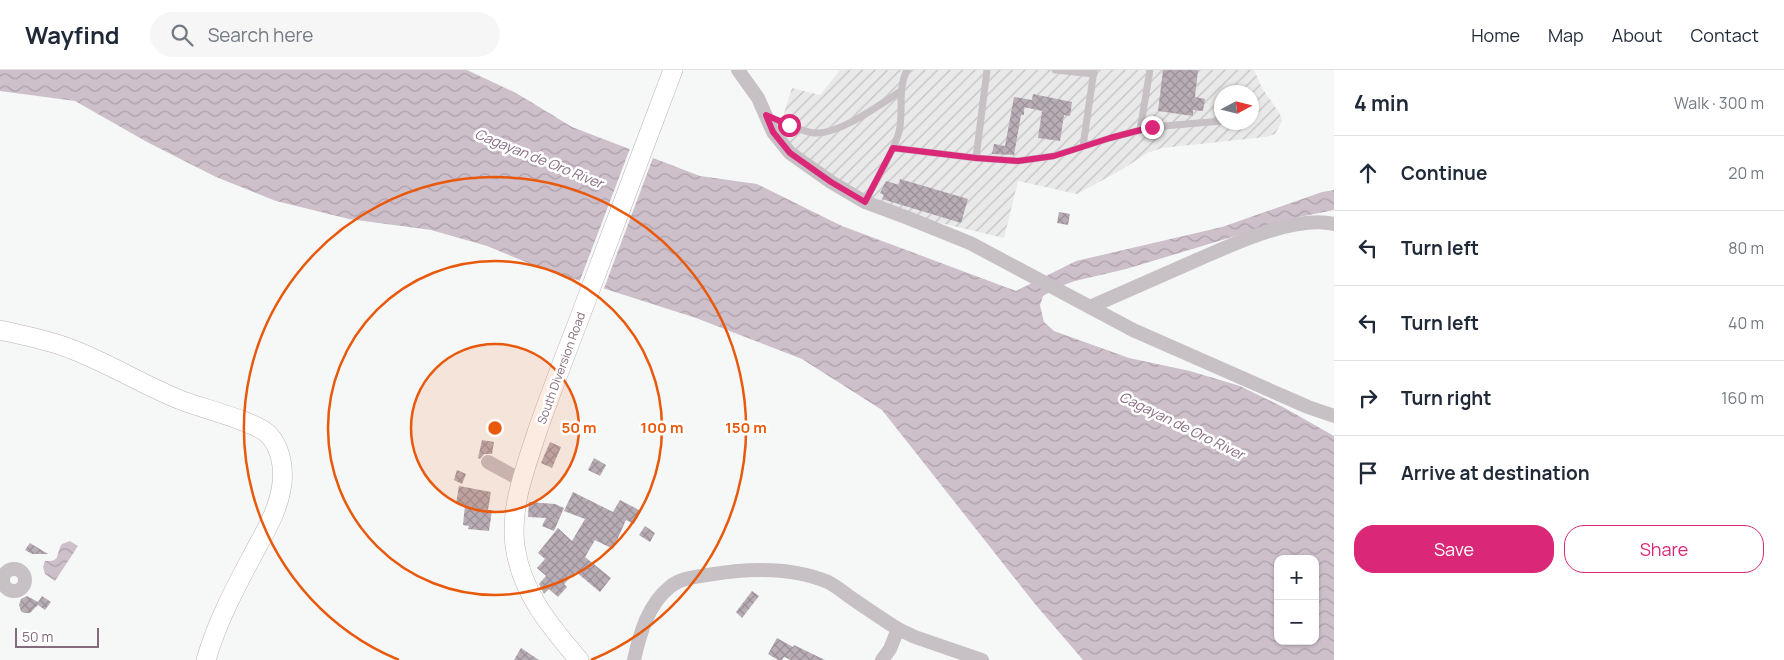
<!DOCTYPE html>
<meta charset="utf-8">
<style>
:root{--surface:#fff;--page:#f6f6f7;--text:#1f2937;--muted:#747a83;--line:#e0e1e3;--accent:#db2777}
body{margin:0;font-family:Manrope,sans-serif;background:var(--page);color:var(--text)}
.controls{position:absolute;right:15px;bottom:15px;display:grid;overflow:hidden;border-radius:10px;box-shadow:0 1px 4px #0004}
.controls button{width:45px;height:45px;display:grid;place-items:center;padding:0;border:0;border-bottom:1px solid var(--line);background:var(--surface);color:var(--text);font:25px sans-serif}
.compass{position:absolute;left:1214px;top:15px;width:45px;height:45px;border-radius:50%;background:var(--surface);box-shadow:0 1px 4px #0004;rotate:83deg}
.scale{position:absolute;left:15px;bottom:12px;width:84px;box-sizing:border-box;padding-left:5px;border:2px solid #856a7c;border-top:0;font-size:14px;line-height:18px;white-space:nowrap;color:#856a7c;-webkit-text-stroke:4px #fff;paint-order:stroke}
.stop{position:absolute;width:15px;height:15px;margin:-11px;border:4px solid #db2777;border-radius:50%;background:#fff}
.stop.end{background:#db2777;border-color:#fff;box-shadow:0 1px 5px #0008}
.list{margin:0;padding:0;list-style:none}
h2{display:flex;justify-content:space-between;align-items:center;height:65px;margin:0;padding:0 20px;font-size:21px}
h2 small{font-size:16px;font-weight:400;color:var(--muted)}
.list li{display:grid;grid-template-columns:32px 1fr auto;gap:15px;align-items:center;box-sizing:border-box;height:75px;padding:0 20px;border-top:1px solid var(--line)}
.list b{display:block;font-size:19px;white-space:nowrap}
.list em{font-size:16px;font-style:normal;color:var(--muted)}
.actions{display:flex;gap:10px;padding:15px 20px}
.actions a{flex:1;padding:11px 0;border:1px solid var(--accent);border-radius:20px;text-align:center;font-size:18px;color:var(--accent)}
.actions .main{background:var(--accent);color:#fff}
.icon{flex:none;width:28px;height:28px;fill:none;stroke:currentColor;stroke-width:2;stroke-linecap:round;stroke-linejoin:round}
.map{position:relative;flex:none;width:1334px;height:590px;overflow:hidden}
header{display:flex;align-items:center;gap:30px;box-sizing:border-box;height:70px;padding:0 25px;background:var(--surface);border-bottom:1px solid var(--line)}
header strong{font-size:24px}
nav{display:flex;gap:28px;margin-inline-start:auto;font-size:18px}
.search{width:350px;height:45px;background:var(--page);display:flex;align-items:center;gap:12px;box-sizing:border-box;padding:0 18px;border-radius:28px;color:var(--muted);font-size:19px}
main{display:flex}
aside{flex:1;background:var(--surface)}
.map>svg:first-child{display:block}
.industrial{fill:url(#industrial-furrows);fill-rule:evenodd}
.water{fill:url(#water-waves);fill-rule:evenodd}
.pier{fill:#f6f8f8}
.building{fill:url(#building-cross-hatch)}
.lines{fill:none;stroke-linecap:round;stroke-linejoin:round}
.secondary-casing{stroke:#bcb2b9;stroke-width:20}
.lane{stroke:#c7c0c5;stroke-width:7}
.street{stroke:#c7c0c5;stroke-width:14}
.secondary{stroke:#fff;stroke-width:19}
.route{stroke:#db2777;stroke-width:6}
.ring{fill:none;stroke:#e8590c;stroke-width:2.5}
.labels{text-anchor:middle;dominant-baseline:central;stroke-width:5;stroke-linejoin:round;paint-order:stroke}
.street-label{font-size:12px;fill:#856a7c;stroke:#fff}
.water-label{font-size:14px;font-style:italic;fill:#876b83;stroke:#fff}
.centre{fill:#e8590c;stroke:#fff;stroke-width:2.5}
.ring-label{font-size:15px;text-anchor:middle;font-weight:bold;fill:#e8590c;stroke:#fff;stroke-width:5;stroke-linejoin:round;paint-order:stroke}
</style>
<header>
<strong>Wayfind</strong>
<div class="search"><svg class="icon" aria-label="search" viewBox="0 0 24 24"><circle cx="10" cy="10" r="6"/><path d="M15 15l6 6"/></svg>Search here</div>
<nav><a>Home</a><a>Map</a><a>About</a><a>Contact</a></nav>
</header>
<main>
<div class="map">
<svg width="1334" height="590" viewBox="0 0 1334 590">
<defs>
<pattern id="industrial-furrows" width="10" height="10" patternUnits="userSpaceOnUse" patternTransform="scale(1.25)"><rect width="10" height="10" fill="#e9e9ea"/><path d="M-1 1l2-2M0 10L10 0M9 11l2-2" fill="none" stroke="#c2c1c3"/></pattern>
<pattern id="water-waves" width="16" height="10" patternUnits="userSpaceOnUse" patternTransform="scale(1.25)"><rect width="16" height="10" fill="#cdc0cb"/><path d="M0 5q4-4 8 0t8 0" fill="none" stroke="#aca0aa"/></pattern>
<pattern id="building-cross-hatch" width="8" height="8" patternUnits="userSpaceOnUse" patternTransform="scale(1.25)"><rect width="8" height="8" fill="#b8acb5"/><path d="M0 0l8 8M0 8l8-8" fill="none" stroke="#9b9098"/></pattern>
</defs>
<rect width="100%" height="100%" fill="#f6f8f8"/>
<path class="industrial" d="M840,0H1254L1262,18L1280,44L1282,51L1275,64L1266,67L1162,78L1147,83L1123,99L1077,124L1018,111L1004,168L928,150L857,124L776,68L792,18L820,25ZM1222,22H1252V52H1222Z"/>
<g class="water">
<path d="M0,0H467L516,23L572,57L700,106L757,114L842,156L1016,221L1076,191L1222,157L1322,122L1334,120V140L1299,147L1126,199L1075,211L1058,217L1043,226L1040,235L1044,252L1054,261L1129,288L1190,301L1240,316L1283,337L1334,366V590H1083L1035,534L882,340L802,289L696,248L543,199L487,176L431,160L349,149L276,131L216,107L147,72L75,31L0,21ZM1278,489H1315V571H1278Z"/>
<path d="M70,471L78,476L55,511L45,504L43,497L45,491C62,492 55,484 62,474Z"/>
</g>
<path class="pier" d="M631,76L654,85L603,221L579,213Z"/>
<g class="building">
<path d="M1163,0H1198L1195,27L1205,29L1203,41L1193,40V46L1158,41Z"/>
<path d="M1033,24L1072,32L1070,46L1064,45L1060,71L1038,68L1042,41L1024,37V45H1021L1014,85L992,84L994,74L1005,76L1014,27L1032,30Z"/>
<path d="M900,109L968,129L961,153L882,129L884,125L880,123L886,111L899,115Z"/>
<path d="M1059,142L1070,144L1068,155L1057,153Z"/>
<path d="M482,370L494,372L492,384H484L480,389L478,388Z"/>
<path d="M550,372L561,377L552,398L541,393Z"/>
<path d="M594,388L606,395L600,406L588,400Z"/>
<path d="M457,400L466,404L462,414L454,410Z"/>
<path d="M459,416L491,422L488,440H492L489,461L468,459L469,456L463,455L465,435L456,434Z"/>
<path d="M573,422L613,442L620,430L641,441L634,454L626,450L613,479L595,470L585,487L611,508L600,522L576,502L564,514L567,517L558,527L549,519L544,524L539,514L546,506L537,498L545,489L538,483L558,458L572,471L585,449L564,441Z"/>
<path d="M529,432L555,434L564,438L554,461L542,456L546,448L528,447Z"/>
<path d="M645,456L655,463L650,472L639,465Z"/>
<path d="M30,473L48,484H32L25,480Z"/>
<path d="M752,521L759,526L742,548L736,542Z"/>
<path d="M27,526L38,532L42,526L51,532L45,540L38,535L30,543H24L21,541L19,535L21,529Z"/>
<path d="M777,568L793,577L794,575L825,590H791L784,587L782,590H778L768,584Z"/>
<path d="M521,578L539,590H514Z"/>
</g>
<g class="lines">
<g class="secondary-casing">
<g id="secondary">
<path d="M0,260C21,265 43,269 63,276C104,290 142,315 183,331C204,339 254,351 268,364C280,376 284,396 282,413C279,441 263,465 250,490C233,522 216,555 206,590"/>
<path d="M579,590C550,556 521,522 515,476C510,436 525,400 537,362C550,325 564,288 578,252C610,168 641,84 673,0"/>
</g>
</g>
<g class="lane">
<path d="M1055,0L1094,4"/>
<path d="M766,46C779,51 800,61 814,63C839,65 879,35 901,21"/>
<path d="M1140,60L1150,0"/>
<path d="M1083,76L1094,0"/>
<path d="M893,78L976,88L1018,91L1053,86L1110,68L1152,57L1222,51"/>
<path d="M976,88L987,0"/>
<path d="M865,132C876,110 892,86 899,62C904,41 897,19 907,0"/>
</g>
<g class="street">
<path d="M738,0L758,28L773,62L790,83L831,112L865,132L908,148L970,173L1133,260L1308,337L1334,346"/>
<path d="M1090,237C1126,221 1162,205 1199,189C1234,174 1295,145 1334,154"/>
<path d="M488,392L521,410"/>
<circle cx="14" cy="510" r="11"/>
<path d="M634,590C640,563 648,534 671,516C681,508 695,507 707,505C747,498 790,496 828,512C836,516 843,522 850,527C866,538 882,549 898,559"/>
<path d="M882,590L890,579L898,559L915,567L982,590"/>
</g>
<use href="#secondary" class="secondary"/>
</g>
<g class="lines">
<path class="route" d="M789,55L766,45L773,62L790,83L831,112L865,132L893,78L976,88L1018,91L1054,86L1110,68L1152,57"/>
</g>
<circle cx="495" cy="358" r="84" fill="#e8590c" fill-opacity=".12"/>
<g class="ring">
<circle cx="495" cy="358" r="84"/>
<circle cx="495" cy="358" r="167"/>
<path d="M399 590A251 251 0 1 1 591 590"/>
</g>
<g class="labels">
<g class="street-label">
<text transform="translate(561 298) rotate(-70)">South Diversion Road</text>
</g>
<g class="water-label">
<text transform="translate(539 88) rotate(22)">Cagayan de Oro River</text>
<text transform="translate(1182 355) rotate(26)">Cagayan de Oro River</text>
</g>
</g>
<circle cx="495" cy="358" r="8" class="centre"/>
<g class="ring-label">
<text x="579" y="363">50 m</text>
<text x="662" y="363">100 m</text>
<text x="746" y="363">150 m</text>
</g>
</svg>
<div class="controls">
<button>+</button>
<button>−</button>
</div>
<svg class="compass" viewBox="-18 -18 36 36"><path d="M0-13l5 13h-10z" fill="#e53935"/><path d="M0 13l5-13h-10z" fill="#747a83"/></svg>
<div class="scale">50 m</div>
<div class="stop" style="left:789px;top:55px"></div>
<div class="stop end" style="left:1152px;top:57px"></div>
</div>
<aside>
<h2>4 min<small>Walk · 300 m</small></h2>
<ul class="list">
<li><svg class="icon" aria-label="ahead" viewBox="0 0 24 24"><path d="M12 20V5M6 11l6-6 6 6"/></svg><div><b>Continue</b></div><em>20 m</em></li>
<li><svg class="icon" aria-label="left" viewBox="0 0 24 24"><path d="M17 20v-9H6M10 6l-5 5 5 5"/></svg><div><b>Turn left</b></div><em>80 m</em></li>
<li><svg class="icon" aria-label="left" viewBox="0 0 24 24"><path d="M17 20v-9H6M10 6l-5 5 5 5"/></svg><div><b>Turn left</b></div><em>40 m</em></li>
<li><svg class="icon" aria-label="right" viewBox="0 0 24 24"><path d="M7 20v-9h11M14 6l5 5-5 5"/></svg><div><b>Turn right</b></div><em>160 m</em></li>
<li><svg class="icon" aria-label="arrive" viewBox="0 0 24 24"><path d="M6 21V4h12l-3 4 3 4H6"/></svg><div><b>Arrive at destination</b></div></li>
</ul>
<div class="actions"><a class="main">Save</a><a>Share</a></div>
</aside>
</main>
